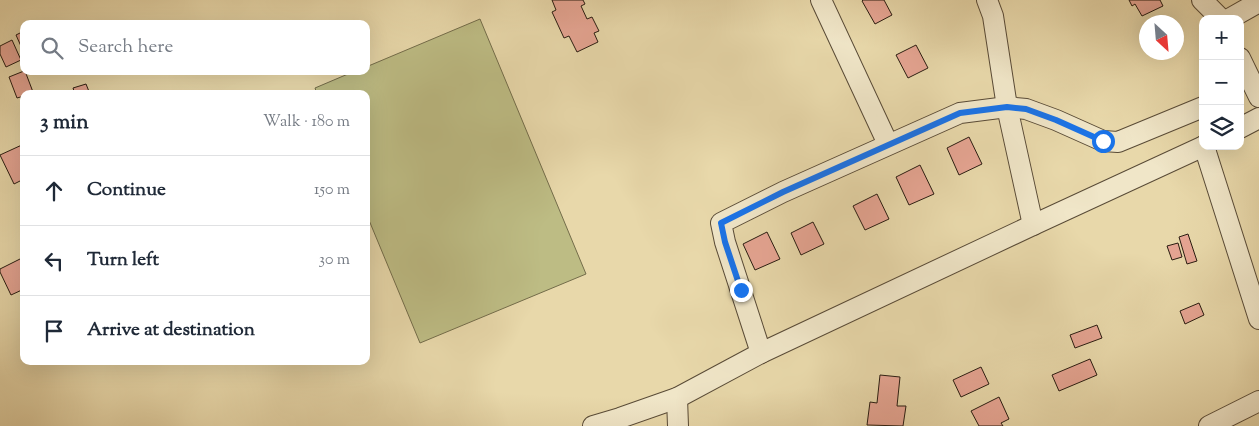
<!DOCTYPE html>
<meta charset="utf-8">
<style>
:root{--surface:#fff;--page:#f2f2f3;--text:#1f2937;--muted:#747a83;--line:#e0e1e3}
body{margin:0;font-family:"Sorts Mill Goudy",serif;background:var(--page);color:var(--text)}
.controls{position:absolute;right:15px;top:15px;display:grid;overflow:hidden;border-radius:10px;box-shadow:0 5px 20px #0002}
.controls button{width:45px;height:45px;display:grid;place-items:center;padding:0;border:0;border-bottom:1px solid var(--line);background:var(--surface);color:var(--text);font:25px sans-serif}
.compass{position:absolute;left:1139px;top:15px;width:45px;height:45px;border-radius:50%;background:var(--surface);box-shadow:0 5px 20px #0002;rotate:154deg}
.stop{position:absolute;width:15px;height:15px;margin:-11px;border:4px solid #1a73e8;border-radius:50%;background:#fff}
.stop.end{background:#1a73e8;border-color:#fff;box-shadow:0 1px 5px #0008}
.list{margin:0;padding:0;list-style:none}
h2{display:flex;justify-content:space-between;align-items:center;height:65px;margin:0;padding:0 20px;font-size:21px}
h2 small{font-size:16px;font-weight:400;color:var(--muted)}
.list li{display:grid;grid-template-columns:32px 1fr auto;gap:15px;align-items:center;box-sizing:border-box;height:70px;padding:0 20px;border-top:1px solid var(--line)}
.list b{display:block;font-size:19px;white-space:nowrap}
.list em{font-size:16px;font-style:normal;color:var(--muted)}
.icon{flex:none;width:28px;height:28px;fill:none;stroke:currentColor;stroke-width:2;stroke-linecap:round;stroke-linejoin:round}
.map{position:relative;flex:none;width:1259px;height:426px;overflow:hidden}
.search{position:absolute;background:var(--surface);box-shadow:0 5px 20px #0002;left:20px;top:20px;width:350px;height:55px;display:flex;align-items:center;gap:12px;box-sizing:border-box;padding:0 18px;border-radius:10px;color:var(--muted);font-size:19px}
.panel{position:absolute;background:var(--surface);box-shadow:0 5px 20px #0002;left:20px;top:90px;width:350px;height:275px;border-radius:10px}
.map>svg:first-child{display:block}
.green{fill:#bdbc84;stroke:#736c4a}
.building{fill:#e6a593;stroke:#291c11}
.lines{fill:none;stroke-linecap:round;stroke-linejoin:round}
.minor-casing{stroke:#594b37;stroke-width:22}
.minor{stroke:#f0e6c8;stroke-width:20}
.route{stroke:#1a73e8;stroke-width:6}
</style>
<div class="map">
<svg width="1259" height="426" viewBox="0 0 1259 426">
<rect width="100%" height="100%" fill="#e8d8aa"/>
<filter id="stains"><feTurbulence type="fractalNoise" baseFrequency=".004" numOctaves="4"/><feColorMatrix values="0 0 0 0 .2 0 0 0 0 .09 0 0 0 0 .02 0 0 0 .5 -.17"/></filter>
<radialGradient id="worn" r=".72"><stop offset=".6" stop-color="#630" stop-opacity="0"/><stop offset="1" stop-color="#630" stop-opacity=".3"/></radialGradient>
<path class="green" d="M480,19L586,274L420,343L366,213V94H317L315,88L355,71H366V67Z"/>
<g class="building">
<path d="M552,0H583L585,4L581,6L587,19L592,17L599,31L594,33L598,42L577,52L569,36L564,38L552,12L556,10Z"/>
<path d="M863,0H884L892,15L875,24L862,1Z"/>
<path d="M1129,0H1160L1163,6L1142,16L1135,4L1132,6Z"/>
<path d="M24,31V53L16,35Z"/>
<path d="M12,40L21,60L6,67L0,54V46Z"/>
<path d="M916,45L928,68L908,78L896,55Z"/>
<path d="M24,71H25L33,92L28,94H24V96L17,98L9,77Z"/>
<path d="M86,84L90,94H75L73,88Z"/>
<path d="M969,137L982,164L959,175L947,148Z"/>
<path d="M24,144V179L14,184L0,155Z"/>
<path d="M920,165L934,194L909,205L896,177Z"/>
<path d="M877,194L889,219L865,230L853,206Z"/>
<path d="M813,222L824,244L801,255L791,233Z"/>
<path d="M767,232L780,259L755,270L743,244Z"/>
<path d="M1188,234L1197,261L1187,264L1179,237Z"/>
<path d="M1178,243L1182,257L1172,260L1167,246Z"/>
<path d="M24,257V289L11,295L0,272V269Z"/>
<path d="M1199,303L1204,315L1185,324L1180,311Z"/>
<path d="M1097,325L1102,338L1075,348L1070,335Z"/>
<path d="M1090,359L1097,375L1059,391L1052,375Z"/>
<path d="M981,367L989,384L961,397L953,380Z"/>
<path d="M880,375L900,377L897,406H906L903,426L867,425L870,402L877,403Z"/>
<path d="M999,397L1009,419L1001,423L1003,426H979L971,411Z"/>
</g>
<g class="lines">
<g class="minor-casing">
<g id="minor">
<path d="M821,0L888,144"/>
<path d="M987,0L993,16L1007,107L1033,225"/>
<path d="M1202,0L1221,19"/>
<path d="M1229,19L1259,2"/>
<path d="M1240,58L1259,97"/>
<path d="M1240,128L1259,118"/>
<path d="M1204,146L1259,319"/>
<path d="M761,353L725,242L721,223L783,192L960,113L1007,107L1026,109L1056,120L1103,141L1118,142L1203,107"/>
<path d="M677,398L678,426"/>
<path d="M593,426L620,418L677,398L761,353L1033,225L1204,146"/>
<path d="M1209,426L1259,401"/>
</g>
</g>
<use href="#minor" class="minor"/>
</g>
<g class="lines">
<path class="route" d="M741,290L725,242L721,223L783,192L960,113L1007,107L1026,109L1056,120L1103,141"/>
</g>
<rect width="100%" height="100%" filter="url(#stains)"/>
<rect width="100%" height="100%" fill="url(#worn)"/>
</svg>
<div class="controls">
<button>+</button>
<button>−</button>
<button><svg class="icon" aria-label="layers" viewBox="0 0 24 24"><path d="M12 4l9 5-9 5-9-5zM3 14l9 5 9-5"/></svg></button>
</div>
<svg class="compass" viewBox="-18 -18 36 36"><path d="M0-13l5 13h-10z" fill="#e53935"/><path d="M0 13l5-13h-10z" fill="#747a83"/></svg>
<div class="stop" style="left:1103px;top:141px"></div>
<div class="stop end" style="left:741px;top:290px"></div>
<div class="search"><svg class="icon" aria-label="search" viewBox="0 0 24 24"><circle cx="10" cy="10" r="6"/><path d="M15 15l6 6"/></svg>Search here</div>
<section class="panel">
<h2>3 min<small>Walk · 180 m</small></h2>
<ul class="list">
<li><svg class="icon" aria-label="ahead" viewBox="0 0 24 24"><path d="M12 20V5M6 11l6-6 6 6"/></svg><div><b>Continue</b></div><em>150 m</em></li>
<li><svg class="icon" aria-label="left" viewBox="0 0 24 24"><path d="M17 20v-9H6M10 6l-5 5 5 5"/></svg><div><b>Turn left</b></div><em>30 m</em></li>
<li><svg class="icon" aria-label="arrive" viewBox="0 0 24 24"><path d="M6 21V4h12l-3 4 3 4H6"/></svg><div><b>Arrive at destination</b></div></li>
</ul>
</section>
</div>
